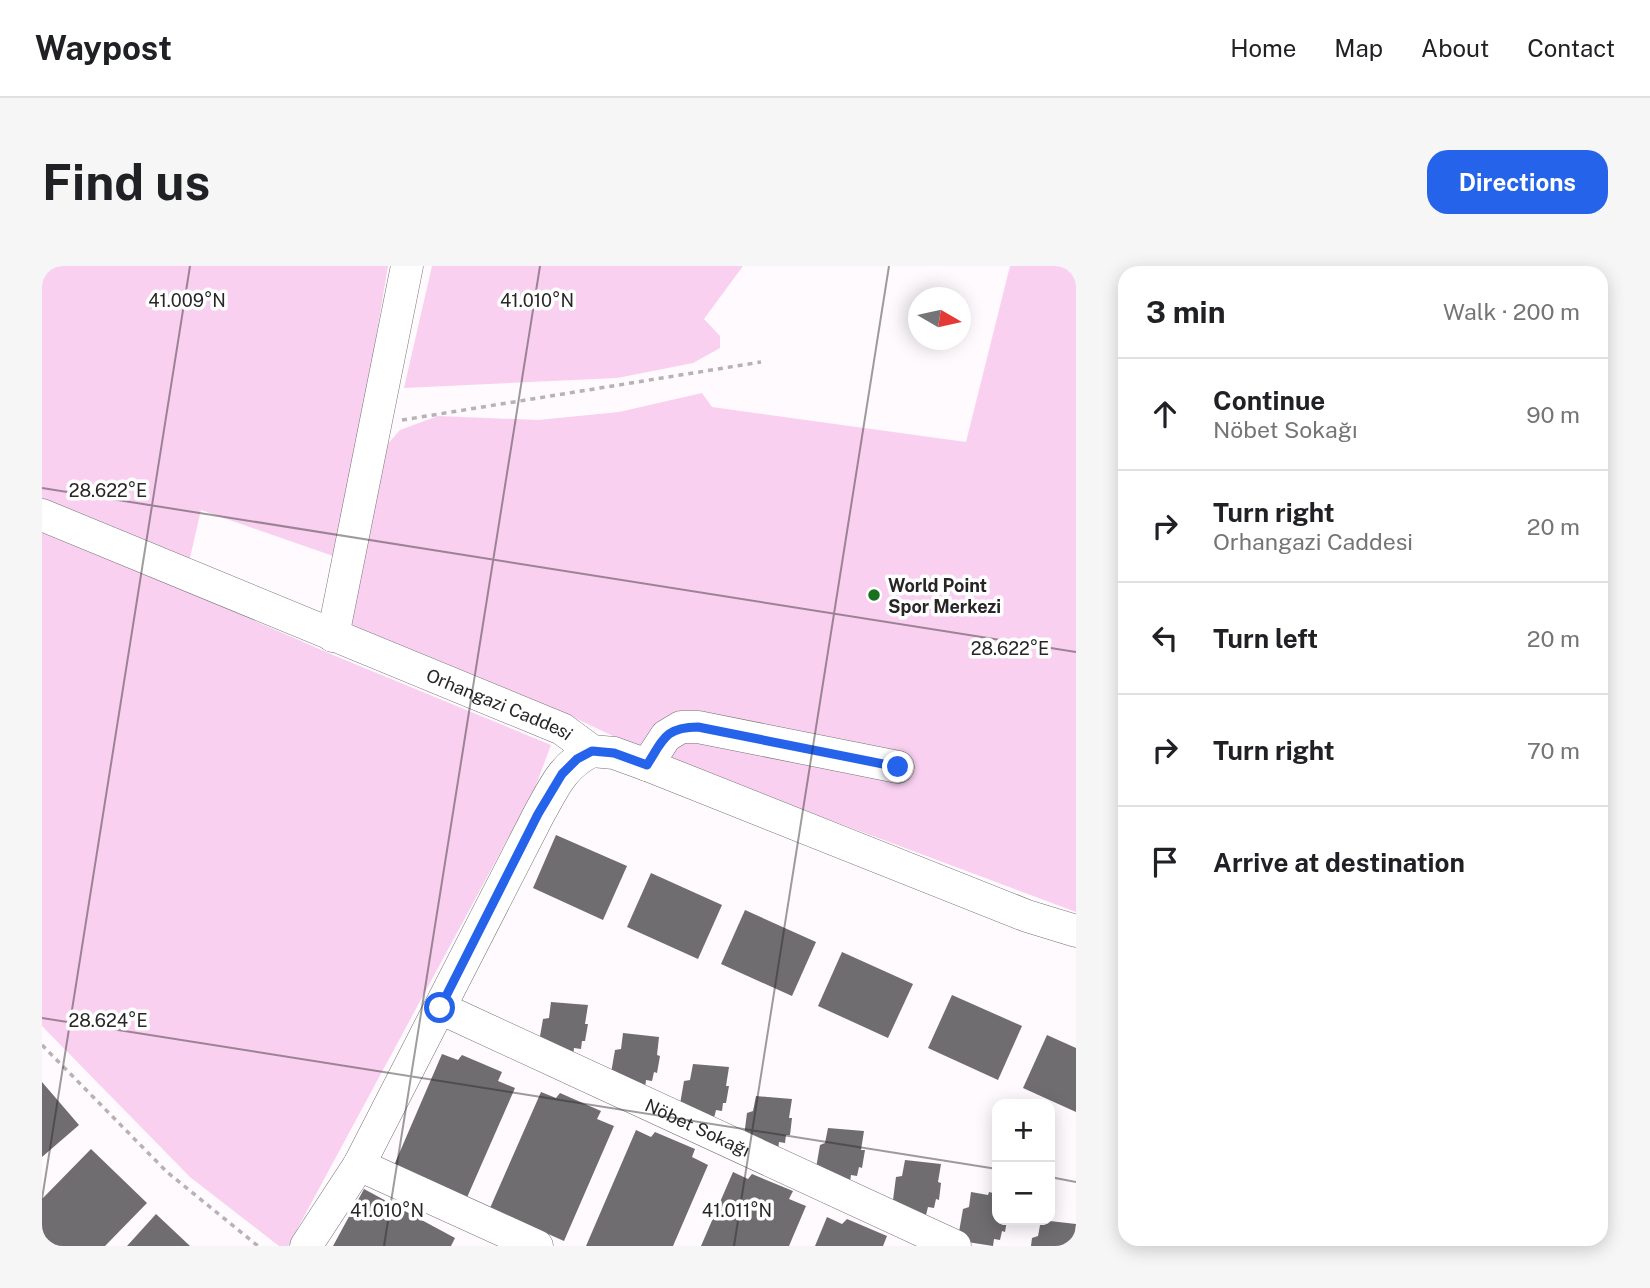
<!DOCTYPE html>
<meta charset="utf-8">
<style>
:root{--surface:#fff;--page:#f6f6f6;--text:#202124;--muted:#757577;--line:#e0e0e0;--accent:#2563eb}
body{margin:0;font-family:"Public Sans",sans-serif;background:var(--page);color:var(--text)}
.controls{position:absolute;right:21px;bottom:21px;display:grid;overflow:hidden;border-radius:14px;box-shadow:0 4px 18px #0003}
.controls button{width:63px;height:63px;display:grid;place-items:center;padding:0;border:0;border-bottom:2px solid var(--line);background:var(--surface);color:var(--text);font:35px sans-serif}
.compass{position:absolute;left:866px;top:21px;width:63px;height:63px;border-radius:50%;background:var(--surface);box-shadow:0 4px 18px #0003;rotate:99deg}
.stop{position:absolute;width:21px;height:21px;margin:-16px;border:5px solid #2563eb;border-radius:50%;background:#fff}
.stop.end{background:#2563eb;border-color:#fff;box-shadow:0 2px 7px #0008}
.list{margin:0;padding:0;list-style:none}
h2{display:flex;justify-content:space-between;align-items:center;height:91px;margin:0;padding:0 28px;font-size:30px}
h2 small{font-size:23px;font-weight:400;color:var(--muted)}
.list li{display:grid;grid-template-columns:46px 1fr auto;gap:21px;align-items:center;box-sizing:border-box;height:112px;padding:0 28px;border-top:2px solid var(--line)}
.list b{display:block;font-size:26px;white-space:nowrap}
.list p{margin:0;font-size:23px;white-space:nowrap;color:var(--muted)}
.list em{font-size:23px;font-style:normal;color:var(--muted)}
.icon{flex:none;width:38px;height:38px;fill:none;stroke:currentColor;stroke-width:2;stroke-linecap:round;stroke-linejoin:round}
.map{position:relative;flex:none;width:1034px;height:980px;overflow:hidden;border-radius:21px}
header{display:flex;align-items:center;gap:42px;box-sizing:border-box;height:98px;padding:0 35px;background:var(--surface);border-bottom:2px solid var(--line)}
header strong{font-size:33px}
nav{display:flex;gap:38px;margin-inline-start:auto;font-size:24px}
.intro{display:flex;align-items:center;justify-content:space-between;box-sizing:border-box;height:168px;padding:0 42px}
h1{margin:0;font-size:49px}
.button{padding:18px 32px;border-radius:21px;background:var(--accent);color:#fff;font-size:24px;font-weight:700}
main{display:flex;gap:42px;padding:0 42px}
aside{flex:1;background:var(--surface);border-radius:21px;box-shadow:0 4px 18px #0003}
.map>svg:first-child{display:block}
.green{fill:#f9d0f0}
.building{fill:#706d70}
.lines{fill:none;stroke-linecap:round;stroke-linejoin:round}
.minor-casing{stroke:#767275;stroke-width:33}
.path{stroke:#b6b2b5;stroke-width:3.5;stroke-dasharray:5 5;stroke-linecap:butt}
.minor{stroke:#fff;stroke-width:32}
.route{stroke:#2563eb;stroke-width:9}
.ticks{fill:none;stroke:#272526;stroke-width:2;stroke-opacity:0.45}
.poi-dot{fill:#19711d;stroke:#fff;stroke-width:2.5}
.labels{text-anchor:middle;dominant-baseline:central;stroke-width:7;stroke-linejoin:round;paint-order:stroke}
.poi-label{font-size:18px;font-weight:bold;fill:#272526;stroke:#fff;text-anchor:start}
.street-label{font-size:18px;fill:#272526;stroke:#fff}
.ticks-label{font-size:18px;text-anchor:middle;fill:#272526;stroke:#fff;stroke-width:7;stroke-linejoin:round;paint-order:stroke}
</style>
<header>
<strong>Waypost</strong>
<nav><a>Home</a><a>Map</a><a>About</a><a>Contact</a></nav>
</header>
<div class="intro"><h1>Find us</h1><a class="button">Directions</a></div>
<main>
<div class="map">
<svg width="1034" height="980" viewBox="0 0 1034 980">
<rect width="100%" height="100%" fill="#fefafd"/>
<g class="green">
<path d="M0,0H346L297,292L159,244L147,296L138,322L291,389L509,479L492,524L246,980H237L148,911L0,760Z"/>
<path d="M390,0H701L662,53L678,70V82L651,97L575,112L362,122Z"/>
<path d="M968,0H1034V646L596,482L533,452L319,372L305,355L336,189L358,164L396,150L496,154L577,146L660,127L670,141L924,176Z"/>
</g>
<g class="building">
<path d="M514,569L585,600L561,654L491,622Z"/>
<path d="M609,607L680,639L656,693L585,661Z"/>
<path d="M703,644L774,676L750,730L679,698Z"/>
<path d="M800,686L871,718L846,772L776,740Z"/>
<path d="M910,729L980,760L956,814L886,782Z"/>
<path d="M509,736L546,739L543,758H546L543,775H540L539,783L532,782L531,790L497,776L501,753L507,752Z"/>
<path d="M581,767L617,771L615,789L618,790L615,807L612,806L610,815L604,814L603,822L569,807L573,784L579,783Z"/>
<path d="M1005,769L1034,782V846L981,822Z"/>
<path d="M400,788L416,794L420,789L460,806L456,815L473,822L423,936L350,904Z"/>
<path d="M651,798L687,801L684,820H687L684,837H681L680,845L674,844L672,852L638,838L642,815L648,814Z"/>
<path d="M0,816L37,859L0,891Z"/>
<path d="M499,826L514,832L518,827L559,845L555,853L572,860L522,975L504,967L501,972L448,942Z"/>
<path d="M714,830L750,833L747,852H750L748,869H744L743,877L737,876L736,884L702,870L705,847L711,845Z"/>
<path d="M786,862L822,865L819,884H823L820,902L817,901L815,910L809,909L808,916L774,902L778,879L783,877Z"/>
<path d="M594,864L609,871L613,866L653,883L650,891L666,899L631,980H544Z"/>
<path d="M49,883L105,937L63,980H8L0,972V933Z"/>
<path d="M863,894L899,898L896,916L899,917L897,934L894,933L892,942L886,941L884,949L853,943L854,935L851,934L854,911L860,910Z"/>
<path d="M691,906L706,913L710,908L751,925L747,933L764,940L747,980H659Z"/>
<path d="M322,923L413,972L409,980H291Z"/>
<path d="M929,926L946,929L947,926L955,928V954H965L963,966L960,965L958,974L952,973L951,980L919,975L917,966L921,943L927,941Z"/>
<path d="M114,948L148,980H85Z"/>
<path d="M785,951L800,958L805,953L845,970L841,980H773Z"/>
<path d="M999,954L1034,958L1032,977L1034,980H989L990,972L996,970Z"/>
</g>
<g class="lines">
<g class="minor-casing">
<g id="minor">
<path id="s1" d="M0,249L520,463L550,485L572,487L605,499L985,650L1034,665"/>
<path d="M291,370L365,0"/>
<path d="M605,499L624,470L639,461H656L856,501"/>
<path id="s2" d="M398,742L913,980"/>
<path d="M317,899L495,980"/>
<path d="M264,980L317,899L497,548C512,521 521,499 550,485"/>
</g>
</g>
<g class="path">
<path d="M360,154L719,96"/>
<path d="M0,779L125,906L216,980"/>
</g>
<use href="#minor" class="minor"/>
</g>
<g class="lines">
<path class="route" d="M398,742L496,548L520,508L535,493L550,485L572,487L605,499C621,474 623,461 656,461L856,501"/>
</g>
<path class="ticks" d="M0,222L1034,386M0,752L955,903M1008,911L1034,916M0,933L148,0M342,980L498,0M692,980L847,0"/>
<circle class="poi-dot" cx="832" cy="329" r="7"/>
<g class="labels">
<g class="poi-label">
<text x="846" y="319">World Point<tspan x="846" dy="21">Spor Merkezi</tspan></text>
</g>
<g class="street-label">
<text stroke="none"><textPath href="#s1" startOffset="495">Orhangazi Caddesi</textPath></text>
<text stroke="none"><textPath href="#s2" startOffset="284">Nöbet Sokağı</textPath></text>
</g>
</g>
<g class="ticks-label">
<text x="495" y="41">41.010°N</text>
<text x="145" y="41">41.009°N</text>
<text x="66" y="231">28.622°E</text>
<text x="968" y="389">28.622°E</text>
<text x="66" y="761">28.624°E</text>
<text x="345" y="951">41.010°N</text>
<text x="695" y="951">41.011°N</text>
</g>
</svg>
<div class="controls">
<button>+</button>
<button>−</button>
</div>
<svg class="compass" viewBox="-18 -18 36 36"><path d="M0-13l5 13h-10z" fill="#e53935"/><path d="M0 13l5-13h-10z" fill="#757577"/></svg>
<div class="stop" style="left:398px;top:742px"></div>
<div class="stop end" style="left:856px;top:501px"></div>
</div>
<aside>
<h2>3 min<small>Walk · 200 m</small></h2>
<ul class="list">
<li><svg class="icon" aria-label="ahead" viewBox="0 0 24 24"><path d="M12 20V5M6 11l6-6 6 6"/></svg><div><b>Continue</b><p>Nöbet Sokağı</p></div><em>90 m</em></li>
<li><svg class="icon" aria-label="right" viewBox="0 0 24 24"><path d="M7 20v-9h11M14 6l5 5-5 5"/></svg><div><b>Turn right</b><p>Orhangazi Caddesi</p></div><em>20 m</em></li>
<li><svg class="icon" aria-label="left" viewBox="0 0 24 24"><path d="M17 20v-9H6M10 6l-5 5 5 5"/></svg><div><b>Turn left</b></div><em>20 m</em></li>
<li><svg class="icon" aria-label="right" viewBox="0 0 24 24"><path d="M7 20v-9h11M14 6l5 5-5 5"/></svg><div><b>Turn right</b></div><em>70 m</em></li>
<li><svg class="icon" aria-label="arrive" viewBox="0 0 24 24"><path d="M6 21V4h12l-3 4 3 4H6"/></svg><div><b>Arrive at destination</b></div></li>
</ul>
</aside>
</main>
